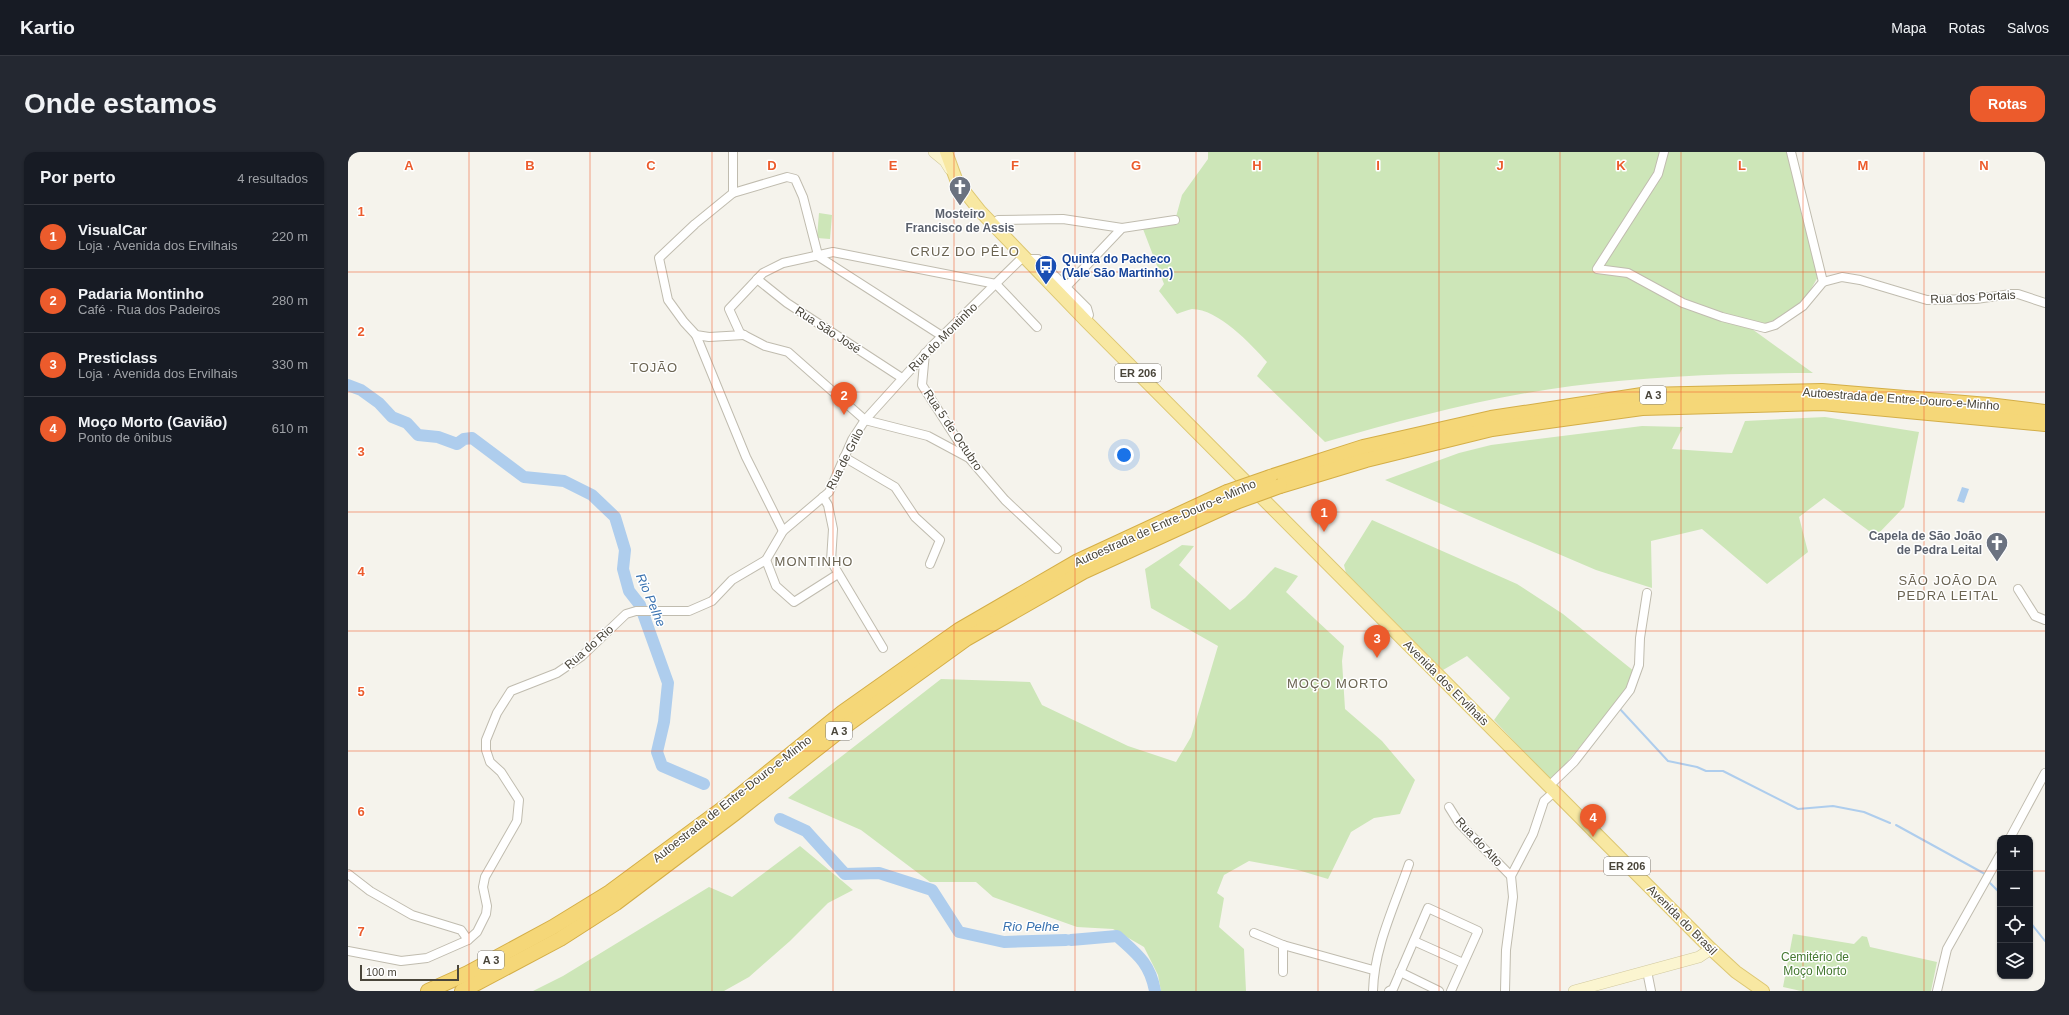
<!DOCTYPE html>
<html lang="pt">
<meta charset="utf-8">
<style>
:root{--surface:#171b24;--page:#242831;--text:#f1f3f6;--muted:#9ea1a6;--line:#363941;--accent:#ec5b2c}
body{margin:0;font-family:Helvetica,sans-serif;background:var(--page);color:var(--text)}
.controls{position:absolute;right:12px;bottom:12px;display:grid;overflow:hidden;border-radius:8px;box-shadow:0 1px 3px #0004}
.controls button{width:36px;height:36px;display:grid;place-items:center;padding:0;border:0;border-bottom:1px solid var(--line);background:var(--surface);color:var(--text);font:20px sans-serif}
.scale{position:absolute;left:12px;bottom:10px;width:99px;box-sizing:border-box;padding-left:4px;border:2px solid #49453a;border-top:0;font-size:11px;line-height:14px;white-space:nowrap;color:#49453a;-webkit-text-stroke:3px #fff;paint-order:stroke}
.you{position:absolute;left:776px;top:303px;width:14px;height:14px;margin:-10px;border:3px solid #fff;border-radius:50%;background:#1a73e8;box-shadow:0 0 0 6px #1a73e833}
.badge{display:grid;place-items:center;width:26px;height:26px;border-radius:50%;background:var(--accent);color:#fff;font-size:13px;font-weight:700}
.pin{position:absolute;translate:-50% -33px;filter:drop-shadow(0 1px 2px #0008)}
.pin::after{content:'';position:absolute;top:21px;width:14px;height:12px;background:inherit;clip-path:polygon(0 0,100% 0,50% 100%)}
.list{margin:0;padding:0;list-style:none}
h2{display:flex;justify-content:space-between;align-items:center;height:52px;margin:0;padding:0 16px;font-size:17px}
h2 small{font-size:13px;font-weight:400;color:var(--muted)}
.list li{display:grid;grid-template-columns:26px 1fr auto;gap:12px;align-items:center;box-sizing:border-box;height:64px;padding:0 16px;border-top:1px solid var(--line)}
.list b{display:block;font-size:15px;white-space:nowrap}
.list p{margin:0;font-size:13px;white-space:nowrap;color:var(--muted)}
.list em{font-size:13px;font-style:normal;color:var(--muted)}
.icon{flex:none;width:22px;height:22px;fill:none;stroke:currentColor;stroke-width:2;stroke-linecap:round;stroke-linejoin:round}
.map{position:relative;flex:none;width:1697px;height:839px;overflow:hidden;border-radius:12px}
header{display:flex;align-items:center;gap:24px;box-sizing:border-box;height:56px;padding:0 20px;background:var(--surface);border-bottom:1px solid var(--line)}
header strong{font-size:19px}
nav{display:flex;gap:22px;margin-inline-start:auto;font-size:14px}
.intro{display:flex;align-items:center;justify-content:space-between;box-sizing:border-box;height:96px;padding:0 24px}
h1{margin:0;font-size:28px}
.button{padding:10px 18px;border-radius:12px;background:var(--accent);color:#fff;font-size:14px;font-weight:700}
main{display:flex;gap:24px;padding:0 24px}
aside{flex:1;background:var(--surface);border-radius:12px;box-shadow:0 1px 3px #0004}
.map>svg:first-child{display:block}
.green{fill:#cde6b8}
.water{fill:#aecded}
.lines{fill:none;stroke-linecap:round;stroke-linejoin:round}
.stream{stroke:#aecded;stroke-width:2}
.river{stroke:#aecded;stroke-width:12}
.street-casing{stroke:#c0bcaf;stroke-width:10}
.secondary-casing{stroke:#d1c99f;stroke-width:12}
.primary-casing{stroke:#ddc772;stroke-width:14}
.highway-casing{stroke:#d4ae47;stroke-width:16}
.street{stroke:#fff;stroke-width:8}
.secondary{stroke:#fbf5d0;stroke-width:11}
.primary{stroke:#f8e8a2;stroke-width:12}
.highway{stroke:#f5d778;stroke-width:14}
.highway-bridge-casing{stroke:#d4ae47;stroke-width:16;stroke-linecap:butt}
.highway-bridge{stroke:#f5d778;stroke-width:14}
.grid{fill:none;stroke:#ec5b2c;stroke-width:1;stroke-opacity:0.55}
.labels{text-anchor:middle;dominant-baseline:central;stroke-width:3;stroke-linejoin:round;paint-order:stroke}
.shield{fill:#fff;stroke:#807d75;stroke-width:1}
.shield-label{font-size:11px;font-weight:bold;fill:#49453a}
.worship-label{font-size:12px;font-weight:bold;fill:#5b616d;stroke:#fff}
.transit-label{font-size:12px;font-weight:bold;fill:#164399;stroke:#fff;text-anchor:start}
.street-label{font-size:12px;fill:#49453a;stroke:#fff}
.park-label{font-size:12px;fill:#447830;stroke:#fff}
.neighbourhood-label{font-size:13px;letter-spacing:1px;fill:#6b6452;stroke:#fff}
.water-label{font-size:13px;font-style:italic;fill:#3972b0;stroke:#fff}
.grid-label{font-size:13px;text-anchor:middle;font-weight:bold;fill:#ec5b2c;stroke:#fff;stroke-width:3;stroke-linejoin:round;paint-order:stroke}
</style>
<header>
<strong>Kartio</strong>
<nav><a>Mapa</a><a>Rotas</a><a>Salvos</a></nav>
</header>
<div class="intro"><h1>Onde estamos</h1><a class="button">Rotas</a></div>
<main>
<aside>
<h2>Por perto<small>4 resultados</small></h2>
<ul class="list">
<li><span class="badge">1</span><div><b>VisualCar</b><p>Loja · Avenida dos Ervilhais</p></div><em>220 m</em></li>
<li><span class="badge">2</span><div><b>Padaria Montinho</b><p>Café · Rua dos Padeiros</p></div><em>280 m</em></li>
<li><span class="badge">3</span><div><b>Presticlass</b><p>Loja · Avenida dos Ervilhais</p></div><em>330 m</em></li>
<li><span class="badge">4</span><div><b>Moço Morto (Gavião)</b><p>Ponto de ônibus</p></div><em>610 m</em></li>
</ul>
</aside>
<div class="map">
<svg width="1697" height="839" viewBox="0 0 1697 839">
<rect width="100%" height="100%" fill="#f5f3ec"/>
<g class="green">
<path d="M860,0H1439L1471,123L1455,151L1421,171L1404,177L1465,221C1385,221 1304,224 1224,234C1140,245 1058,267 977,290L909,224L919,210C903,192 870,157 844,157C839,158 834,160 829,162L811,139L816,132L795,77L826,72L834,43L860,7Z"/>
<path d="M471,61L484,63L482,87L469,86Z"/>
<path d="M1477,265L1571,280L1556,355L1528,384L1476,346L1451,365L1460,400L1419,432L1354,377L1303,389L1304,436L1248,418L1037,328L1111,301L1143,293L1294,274L1335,275L1324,297L1384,301L1397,269Z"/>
<path d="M1024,368L1169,432L1215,462L1287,520L1281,535L1206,626L1201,627L1146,568L1162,546L1119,504L1095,518L998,421L996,413Z"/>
<path d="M834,393L846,394L831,413L882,458L897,446L927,415L950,424L938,440L996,494L994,509L997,557L1034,589L1067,628L1052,662L1026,666L1003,680L980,727L950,718L901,709L876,723L869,741L876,746L871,775L896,797L898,839H813L810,823L796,795L765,777L729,775L645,745L628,730H582L513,678L440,646L593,527L682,530L694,553L780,594L828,610L843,585L870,494L803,456L797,417Z"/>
<path d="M452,694L505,738L480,751L442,789L401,825L376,839H185L215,824L361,735L384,745Z"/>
<path d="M1445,782L1506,792L1514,784L1519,785L1522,795L1589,810L1583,839H1453L1435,835Z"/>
</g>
<path class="water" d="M1614,335L1621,337L1616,351L1609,349Z"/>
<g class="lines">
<g class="stream">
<path d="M1271,556L1320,609L1349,615L1358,619H1375L1450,657L1485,654L1516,660L1542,671"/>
<path d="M1548,673L1637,722"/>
<path d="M1642,731L1652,741"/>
<path d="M1682,770L1697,789"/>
</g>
<g class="river">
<path d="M0,233L13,238L31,251L44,265L59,271L70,283L90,285L109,292L116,287L124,286L176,325L216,329L244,343L267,365L277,398L275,417L281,439L292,453L320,531L316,570L309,600L314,614L356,632"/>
<path d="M432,667L458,679L497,722L531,721L584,738L611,780L656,790L718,788"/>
<path d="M723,788L769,784C789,802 802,811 807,839"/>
</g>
<g class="street-casing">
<g id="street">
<path d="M385,0V41L347,72L311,106L320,148L336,170L348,183L361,185L396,183"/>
<path d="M1316,0L1310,22L1249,117L1280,121L1335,151L1374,165L1417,176L1427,173L1455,154L1475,130L1494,125L1512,128L1579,148L1628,147L1663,142H1670L1697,151"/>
<path d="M1443,0L1475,130"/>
<path d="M385,41L439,25L447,27L455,45L470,103"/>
<path d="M645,73L650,68L715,67L774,76"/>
<path d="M468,103L594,184"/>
<path d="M679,107H690L739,156L741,163L738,169"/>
<path d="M409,127L439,151L554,226"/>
<path d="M718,135L774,76L827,68"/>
<path d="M348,183L398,305L435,379"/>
<path d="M577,201L574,233L621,306L657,348L709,397"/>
<path d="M496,305L547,335L567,365L592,388L582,412"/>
<path d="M621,306L580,284L517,268L440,200L417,194L392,181L381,157L415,121L435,111L485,100L648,132L689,175"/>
<path d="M475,345L480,353L485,377L483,409L535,496"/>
<path d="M418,408L428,434L446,450L490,422"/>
<path d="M1670,437L1687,464L1697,468"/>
<path d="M1201,634L1226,610L1282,538L1291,513L1292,486L1299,441"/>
<path d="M1101,655L1111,671L1163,724"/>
<path d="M1662,686L1697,621"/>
<path d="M0,722L22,739L64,763L113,778L120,788"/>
<path d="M906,781L935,793L1025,818"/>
<path d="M1066,789L1115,811"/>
<path d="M0,799L53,809L79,806L120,788L129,780L138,762L139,754L135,735L137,725L169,669L171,648L153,620L142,610L138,598V588L149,561L163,539L209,521L234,504L278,462L288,459H341L364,449L384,428L418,408L435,379L481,340L504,288L517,268L584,194L676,104"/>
<path d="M1299,819L1303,839"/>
<path d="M935,820V793"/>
<path d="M1052,820L1091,839"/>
<path d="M1025,839C1026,795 1047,753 1061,712"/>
<path d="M1041,839L1045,837L1080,756L1130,779L1103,839"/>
<path d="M1157,839L1158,798L1165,745L1163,724L1185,682L1196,649L1206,640"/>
<path d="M1589,839L1599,797L1652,703"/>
</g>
</g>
<g class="secondary-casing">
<g id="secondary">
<path d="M586,0L597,9L602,17"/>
<path d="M1226,839L1351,805L1363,797"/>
</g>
</g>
<g class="primary-casing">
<path id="primary" d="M598,0L609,30L632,59L738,169L1363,797L1388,820L1415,839"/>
</g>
<g class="highway-casing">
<g id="highway">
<path d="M922,325L1015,295L1143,266L1294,243L1474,239L1640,253L1697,260"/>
<path d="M932,334L1018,308L1144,277L1294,256L1474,251L1697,272"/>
<path d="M80,839L120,821L205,775L262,740L381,652L495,560L611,478L730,409L879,340"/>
<path d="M114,839L212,787L268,751L386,662L503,570L618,487L735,420L888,350"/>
</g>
</g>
<use href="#street" class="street"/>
<use href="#secondary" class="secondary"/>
<use href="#primary" class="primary"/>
<use href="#highway" class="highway"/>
<g class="highway-bridge-casing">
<g id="highway-bridge">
<path d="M879,340L922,325"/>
<path d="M888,350L932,334"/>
</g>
</g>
<use href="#highway-bridge" class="highway-bridge"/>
</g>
<path class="grid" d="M121,0V839M242,0V839M364,0V839M485,0V839M606,0V839M727,0V839M848,0V839M970,0V839M1091,0V839M1212,0V839M1333,0V839M1455,0V839M1576,0V839M0,120H1697M0,240H1697M0,360H1697M0,479H1697M0,599H1697M0,719H1652M1682,719H1697"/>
<defs>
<g id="church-pin" transform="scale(1.15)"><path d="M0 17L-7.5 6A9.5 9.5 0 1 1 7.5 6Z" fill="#6b7280" stroke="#fff"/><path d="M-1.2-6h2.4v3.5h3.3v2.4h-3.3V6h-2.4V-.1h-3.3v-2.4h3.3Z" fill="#fff"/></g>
<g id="bus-pin" transform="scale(1.15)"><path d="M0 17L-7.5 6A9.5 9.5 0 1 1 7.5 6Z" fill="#1a4fb4" stroke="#fff"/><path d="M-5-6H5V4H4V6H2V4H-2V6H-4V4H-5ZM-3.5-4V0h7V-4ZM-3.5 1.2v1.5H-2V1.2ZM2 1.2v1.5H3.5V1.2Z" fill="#fff"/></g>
</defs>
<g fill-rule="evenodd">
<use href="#church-pin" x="612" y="35"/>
<use href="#bus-pin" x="698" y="114"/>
<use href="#church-pin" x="1649" y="391"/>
</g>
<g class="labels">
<g class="shield">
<rect x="767" y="212" width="46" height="18" rx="3"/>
<rect x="1292" y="234" width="26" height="18" rx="3"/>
<rect x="478" y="570" width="26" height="18" rx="3"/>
<rect x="1256" y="705" width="46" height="18" rx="3"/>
<rect x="130" y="799" width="26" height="18" rx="3"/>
</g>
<g class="shield-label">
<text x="790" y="221">ER 206</text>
<text x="1305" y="243">A 3</text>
<text x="491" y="579">A 3</text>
<text x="1279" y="714">ER 206</text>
<text x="143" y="808">A 3</text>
</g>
<g class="worship-label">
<text x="612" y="62">Mosteiro<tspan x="612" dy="14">Francisco de Assis</tspan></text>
<text x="1634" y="384" text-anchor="end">Capela de São João<tspan x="1634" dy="14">de Pedra Leital</tspan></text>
</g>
<g class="transit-label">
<text x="714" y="107">Quinta do Pacheco<tspan x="714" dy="14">(Vale São Martinho)</tspan></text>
</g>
<g class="street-label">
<text transform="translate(1625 145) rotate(-3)">Rua dos Portais</text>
<text transform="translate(480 178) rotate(33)">Rua São José</text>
<text transform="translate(595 185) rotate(-45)">Rua do Montinho</text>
<text transform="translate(1553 247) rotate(4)">Autoestrada de Entre-Douro-e-Minho</text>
<text transform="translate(605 278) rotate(56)">Rua 5 de Octubro</text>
<text transform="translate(497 307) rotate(-63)">Rua de Grilo</text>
<text transform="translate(817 371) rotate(-24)">Autoestrada de Entre-Douro-e-Minho</text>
<text transform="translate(241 495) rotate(-41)">Rua do Rio</text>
<text transform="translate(1098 531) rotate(45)">Avenida dos Ervilhais</text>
<text transform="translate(384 647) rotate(-38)">Autoestrada de Entre-Douro-e-Minho</text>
<text transform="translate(1131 690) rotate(47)">Rua do Alto</text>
<text transform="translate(1334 768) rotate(45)">Avenida do Brasil</text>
</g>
<g class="park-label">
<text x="1467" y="805">Cemitério de<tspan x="1467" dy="14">Moço Morto</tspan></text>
</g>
<g class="neighbourhood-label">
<text x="617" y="99">CRUZ DO PÊLO</text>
<text x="306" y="215">TOJÃO</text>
<text x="466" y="409">MONTINHO</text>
<text x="1600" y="428">SÃO JOÃO DA<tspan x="1600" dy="15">PEDRA LEITAL</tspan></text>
<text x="990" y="531">MOÇO MORTO</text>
</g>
<g class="water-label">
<text transform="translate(303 448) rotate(67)">Rio Pelhe</text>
<text x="683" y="774">Rio Pelhe</text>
</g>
</g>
<g class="grid-label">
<text x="61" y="18">A</text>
<text x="182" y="18">B</text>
<text x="303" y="18">C</text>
<text x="424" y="18">D</text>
<text x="545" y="18">E</text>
<text x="667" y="18">F</text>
<text x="788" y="18">G</text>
<text x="909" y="18">H</text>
<text x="1030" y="18">I</text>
<text x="1152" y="18">J</text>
<text x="1273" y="18">K</text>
<text x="1394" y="18">L</text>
<text x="1515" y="18">M</text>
<text x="1636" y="18">N</text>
<text x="13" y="64">1</text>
<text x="13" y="184">2</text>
<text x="13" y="304">3</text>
<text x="13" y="424">4</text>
<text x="13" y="544">5</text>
<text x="13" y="664">6</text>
<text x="13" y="784">7</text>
</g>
</svg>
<div class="controls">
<button>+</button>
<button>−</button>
<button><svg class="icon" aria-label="locate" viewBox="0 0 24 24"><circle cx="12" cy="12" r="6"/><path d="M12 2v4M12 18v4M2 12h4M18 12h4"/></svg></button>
<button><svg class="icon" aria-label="layers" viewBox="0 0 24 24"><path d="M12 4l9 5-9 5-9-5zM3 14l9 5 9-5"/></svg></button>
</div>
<div class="scale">100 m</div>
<div class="you"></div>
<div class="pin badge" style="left:976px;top:380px">1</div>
<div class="pin badge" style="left:496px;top:263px">2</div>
<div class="pin badge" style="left:1029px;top:506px">3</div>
<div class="pin badge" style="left:1245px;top:685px">4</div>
</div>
</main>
